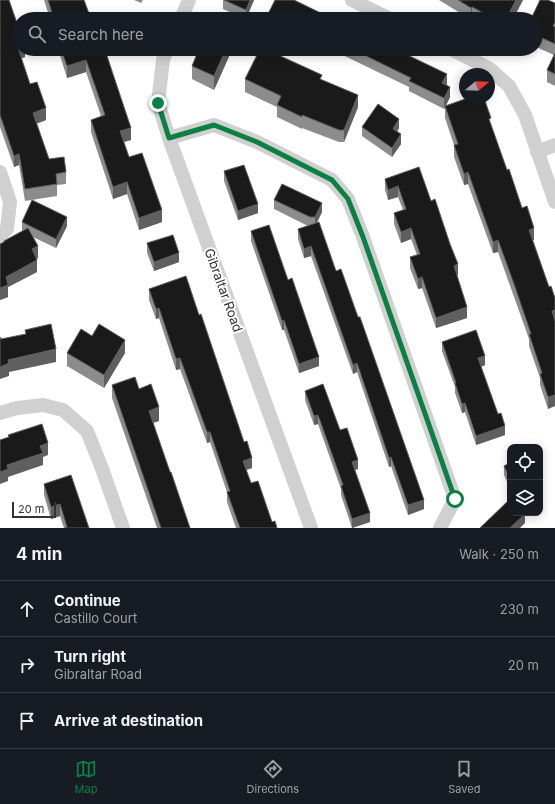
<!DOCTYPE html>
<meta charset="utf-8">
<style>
:root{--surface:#171b24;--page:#242831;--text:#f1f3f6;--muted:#9ea1a6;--line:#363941;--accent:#0b8043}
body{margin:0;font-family:Inter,sans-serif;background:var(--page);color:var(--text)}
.controls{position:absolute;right:12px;bottom:12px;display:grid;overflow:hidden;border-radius:8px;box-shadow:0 2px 10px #0003}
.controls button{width:36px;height:36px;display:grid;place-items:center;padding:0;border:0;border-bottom:1px solid var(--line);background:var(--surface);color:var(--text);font:20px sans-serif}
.compass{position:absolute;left:459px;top:68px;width:36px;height:36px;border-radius:50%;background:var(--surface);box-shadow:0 2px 10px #0003;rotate:71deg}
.scale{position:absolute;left:12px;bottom:10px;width:44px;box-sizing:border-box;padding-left:4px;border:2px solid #333;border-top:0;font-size:11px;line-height:14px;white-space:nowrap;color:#333;-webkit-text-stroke:3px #fff;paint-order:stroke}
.stop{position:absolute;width:12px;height:12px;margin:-9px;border:3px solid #0b8043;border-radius:50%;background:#fff}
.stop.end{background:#0b8043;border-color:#fff;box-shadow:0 1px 4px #0008}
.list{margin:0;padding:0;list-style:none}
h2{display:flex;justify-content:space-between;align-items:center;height:52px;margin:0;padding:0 16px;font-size:17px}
h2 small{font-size:13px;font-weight:400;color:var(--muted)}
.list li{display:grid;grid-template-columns:26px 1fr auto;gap:12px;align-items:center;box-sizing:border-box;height:56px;padding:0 16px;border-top:1px solid var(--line)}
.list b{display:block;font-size:15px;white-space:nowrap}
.list p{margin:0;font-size:13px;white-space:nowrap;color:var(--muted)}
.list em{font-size:13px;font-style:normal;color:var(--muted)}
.icon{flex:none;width:22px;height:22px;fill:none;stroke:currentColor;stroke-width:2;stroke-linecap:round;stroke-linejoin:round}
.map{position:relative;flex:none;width:555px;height:528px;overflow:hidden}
.search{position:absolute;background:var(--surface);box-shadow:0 2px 10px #0003;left:12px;right:12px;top:12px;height:44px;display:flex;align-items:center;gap:10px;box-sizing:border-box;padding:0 14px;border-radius:22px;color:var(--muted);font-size:15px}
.sheet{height:220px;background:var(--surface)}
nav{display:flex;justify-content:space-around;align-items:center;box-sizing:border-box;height:56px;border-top:1px solid var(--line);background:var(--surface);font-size:11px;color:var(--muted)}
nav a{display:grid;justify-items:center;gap:2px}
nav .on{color:var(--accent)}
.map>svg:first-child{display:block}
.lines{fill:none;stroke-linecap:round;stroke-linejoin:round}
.street{stroke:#d0d0d0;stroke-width:14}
.wall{fill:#8c8c8c}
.shaded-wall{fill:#5f5f5f}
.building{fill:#1a1a1a;stroke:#5f5f5f}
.route{stroke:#0b8043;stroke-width:5}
.labels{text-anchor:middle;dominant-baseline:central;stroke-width:4;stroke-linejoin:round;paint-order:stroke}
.street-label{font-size:13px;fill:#333;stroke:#fff}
</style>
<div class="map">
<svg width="555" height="528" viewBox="0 0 555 528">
<rect width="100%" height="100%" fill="#fff"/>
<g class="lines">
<g class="street">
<path d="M352,0L390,19"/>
<path d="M181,19L189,0"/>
<path d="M167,49L163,60L158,103L169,138L311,528"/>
<path d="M451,49L490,69L509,86L525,115L555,202"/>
<path d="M169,138L214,125L257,142L332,180L348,199L363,237L455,499L440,528"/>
<path d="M537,152L555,145"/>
<path d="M0,172L10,202L7,229L0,236"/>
<path d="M0,413L17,408L43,405L63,410L87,431L101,466L123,528"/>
</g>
</g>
<g class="wall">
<path d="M0,0L25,49V57L21,58L30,84L46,120L36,124L49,159L66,172V184L57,185V196L25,201L19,165L14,167L0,127Z"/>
<path d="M44,0H84L91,19H50Z"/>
<path d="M134,0H143L141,3Z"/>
<path d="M223,0H254L246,19L223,9Z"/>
<path d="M439,0H523L513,19L472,18L470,19Z"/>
<path d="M555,3V86L547,82V70L554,55L536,47V19Z"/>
<path d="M267,16L333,19H267Z"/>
<path d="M58,49H106L107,58L131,140L124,142L129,157L162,222L139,230L127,194L113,199L91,132V120L101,116L86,72L67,78Z"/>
<path d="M231,49V52L214,90L192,79V66Z"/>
<path d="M330,49H395L447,84L450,97L446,106L491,125L507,170L534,240H533L549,287L548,409L540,385V378L529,346V339L498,252L493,253L468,184L464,185L454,157V145L445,118V108L444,109L409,91V87Z"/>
<path d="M245,79L322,80L358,107L344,142H339L302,128V129L277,117V107L245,92Z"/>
<path d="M362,127L399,128L397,132L401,144L392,157L362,136Z"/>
<path d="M224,171L258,213L238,220L224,181Z"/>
<path d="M385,179L431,201L458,275H457L467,318L436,328L422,288L418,289L410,268V257L417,255L411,239L401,243L394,224V213L403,210L398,197L388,200L385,190Z"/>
<path d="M274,200L322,212L316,223L336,271L424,509L408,515L391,466L389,467L357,372L353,374L311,256L304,258L298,239V229L308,226L274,209Z"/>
<path d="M22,222L67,226L56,248L33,237L38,258H36L37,272L8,287V297L0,300V244L4,243V241L22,231Z"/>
<path d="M251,231L288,280L319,366L299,373L284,330H282L251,241Z"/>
<path d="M147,243L179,262L154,271L147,253Z"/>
<path d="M149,289L252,468L246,470L251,483L272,522L277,528H236L227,502V492L210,442L207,443L180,369L176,370L159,318L156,319L149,300Z"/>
<path d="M92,336L125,353L104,388L67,366V353Z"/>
<path d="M442,342L485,365L481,367L505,435L476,445L465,412L462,413L455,393V387L442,351Z"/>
<path d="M112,385L139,389L159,421L153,423L190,528H157L112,398Z"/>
<path d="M305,391L340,430L358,469L355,470L370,522L352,528L341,495V489L318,424L314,425L305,400Z"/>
<path d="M510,463V488L504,475V466Z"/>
<path d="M44,484L89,528H64L60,516L51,519L44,495Z"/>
</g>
<g class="shaded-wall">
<path d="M250,0H254L246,19V10Z"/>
<path d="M516,0H523L513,19H506Z"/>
<path d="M472,7V18L471,19V8Z"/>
<path d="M18,48H19V49H25V57L18,60Z"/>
<path d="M226,49H231V52L214,90V76Z"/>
<path d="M86,60V72L67,78V66Z"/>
<path d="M447,74V84L442,93V83Z"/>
<path d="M450,87V97L445,107V106L444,109V98Z"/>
<path d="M358,95V107L344,142V130Z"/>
<path d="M46,108V120L33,125V113Z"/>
<path d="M399,119V128L393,138V129Z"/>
<path d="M131,128V140L120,143V131Z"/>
<path d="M401,134V144L392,157V148Z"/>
<path d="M19,154V165L14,167V156Z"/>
<path d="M468,172V184L464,185V174Z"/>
<path d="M127,182V194L113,199V187Z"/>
<path d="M398,186V197L388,200V190Z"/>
<path d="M322,203V212L315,227V217Z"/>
<path d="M258,204V213L238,220V211Z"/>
<path d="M162,210V222L139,230V218Z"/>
<path d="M67,217V226L56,248V239Z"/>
<path d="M411,228V239L401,243V232Z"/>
<path d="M534,228V240L529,241V230Z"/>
<path d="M498,240V252L493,253V242Z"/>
<path d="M38,246V258L32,261V249Z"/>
<path d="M311,246V256L304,258V249Z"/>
<path d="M179,253V262L154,271V262Z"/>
<path d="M37,260V272L8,287V297L0,300V288L6,277Z"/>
<path d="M458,264V275L454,276V266Z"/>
<path d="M422,277V288L418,289V279Z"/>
<path d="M467,307V318L436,328V318Z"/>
<path d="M159,308V318L156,319V309Z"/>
<path d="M555,310V321L552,311Z"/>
<path d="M284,320V330H282V321Z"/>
<path d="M125,340V353L104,388V375Z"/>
<path d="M56,349V362L9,372V376L0,379V367L8,360Z"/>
<path d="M485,356V365L478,368V358Z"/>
<path d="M319,357V366L299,373V364Z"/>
<path d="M180,358V369L176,370V359Z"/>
<path d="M357,363V372L353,374V365Z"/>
<path d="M555,395V406L548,409V397Z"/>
<path d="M465,403V412L462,413V404Z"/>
<path d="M159,407V421L149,424V411Z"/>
<path d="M318,415V424L314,425V416Z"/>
<path d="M505,426V435L476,445V436Z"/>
<path d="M207,432H210V442L207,443Z"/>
<path d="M48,443V455L43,457V465L8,477V481L0,484V472L7,465L40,446Z"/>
<path d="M391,457V466L389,467V458Z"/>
<path d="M252,458V468L243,471V461Z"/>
<path d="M358,460V469L352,471V462Z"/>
<path d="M424,500V509L408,515V505Z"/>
<path d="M60,504V516L51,519V507Z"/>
<path d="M370,513V522L352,528V519Z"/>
<path d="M525,514V523L520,528H510Z"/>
</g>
<g class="building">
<path d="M0,0H9L19,29V48H18L30,84L37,82L46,108L33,113L49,159L64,157L66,172L56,174L57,184L25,189L19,154L14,156L0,115Z"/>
<path d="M48,0H84L91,19H54Z"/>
<path d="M224,0H250L246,10Z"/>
<path d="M275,0H294L333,19H272L267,16Z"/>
<path d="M458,0H516L506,19H495L472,7L471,8Z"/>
<path d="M540,0H548L555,3V22L553,26L555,27V44L536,35V19H531Z"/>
<path d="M61,49H106L107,52L106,53L131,128L120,131L129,157L142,153L162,210L139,218L127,182L113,187L91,120L105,115L86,60L67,66Z"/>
<path d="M199,49H226L214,76L192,66Z"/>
<path d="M260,49H265L322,75L320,79L358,95L344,130H339L302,115V117L277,105L281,96L245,79Z"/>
<path d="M352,49H395L447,74L442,83L450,87L444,98L409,81L411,78Z"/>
<path d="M555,53V74L547,70Z"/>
<path d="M468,98H484L491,118L489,119L507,170L509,169L522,208L527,206L534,228L529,230L549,287L551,286L555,298V310L552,311L555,321V395L548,397L540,374L542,373L529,334H531L514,284L498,240L493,242L468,172L464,174L454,145L458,144L445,106Z"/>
<path d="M378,104L399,119L393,129L401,134L392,148L362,127Z"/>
<path d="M244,165L258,204L238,211L224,171Z"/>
<path d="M419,167L431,201L435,199L450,244L458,264L454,266L467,307L436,318L422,277L418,279L410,257L420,254L411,228L401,232L394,213L406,209L398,186L388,190L385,179Z"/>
<path d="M282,184L322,203L315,217H310L274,200Z"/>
<path d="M32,200L67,217L56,239L22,222Z"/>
<path d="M319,222L336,271L341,269L358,317H360L424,500L408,505L391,457L389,458L357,363L353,365L311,246L304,249L298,229Z"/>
<path d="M269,225L288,280L292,278L319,357L299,364L284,320L282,321L251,231Z"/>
<path d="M28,228L38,246L32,249L37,260L6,277L8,285L0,288V244L4,242V241Z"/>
<path d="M173,235L179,253L154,262L147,243Z"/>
<path d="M186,276L199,315L201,314L244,442L247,441L252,458L243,461L251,483L258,481L272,522L275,521L277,528H240L227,492L230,491L210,432H207L180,358L176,359L159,308L156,309L149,289Z"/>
<path d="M51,324L56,349L8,360L9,363L0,367V337L1,339L26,334L25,330Z"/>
<path d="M99,324L125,340L104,375L67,353L81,329L92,336Z"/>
<path d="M476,330L485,356L478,358L498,414L501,413L505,426L476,436L465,403L462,404L455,383H456L442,342Z"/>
<path d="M135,377L139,389L151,384L159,407L149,411L170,472H171L190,528H161L112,385Z"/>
<path d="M323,384L340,430L347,428L358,460L352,462L370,513L352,519L341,486L343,485L318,415L314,416L305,391Z"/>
<path d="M42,424L48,443L40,446L43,453L7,465L8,469L0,472V440L9,437L8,435Z"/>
<path d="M510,463V478L504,466Z"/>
<path d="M71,475L89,528H65L67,527L60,504L51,507L44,484Z"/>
<path d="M510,499V513H524L525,514L510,528H480Z"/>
</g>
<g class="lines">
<path class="route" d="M158,103L169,138L214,125L257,142L332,180L348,199L363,237L455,499"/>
</g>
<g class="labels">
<g class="street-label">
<text transform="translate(224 290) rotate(70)">Gibraltar Road</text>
</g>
</g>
</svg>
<div class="controls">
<button><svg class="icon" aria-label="locate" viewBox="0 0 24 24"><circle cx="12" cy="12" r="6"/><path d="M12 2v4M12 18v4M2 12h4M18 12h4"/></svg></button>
<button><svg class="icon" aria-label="layers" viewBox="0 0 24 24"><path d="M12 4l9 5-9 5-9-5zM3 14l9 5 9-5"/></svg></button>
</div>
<svg class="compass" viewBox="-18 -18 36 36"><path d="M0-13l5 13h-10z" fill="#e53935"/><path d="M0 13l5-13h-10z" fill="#9ea1a6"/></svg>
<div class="scale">20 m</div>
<div class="stop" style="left:455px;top:499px"></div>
<div class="stop end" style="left:158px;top:103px"></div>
<div class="search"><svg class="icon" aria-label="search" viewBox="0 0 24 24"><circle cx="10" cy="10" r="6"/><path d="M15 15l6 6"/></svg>Search here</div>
</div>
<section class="sheet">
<h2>4 min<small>Walk · 250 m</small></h2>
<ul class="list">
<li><svg class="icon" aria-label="ahead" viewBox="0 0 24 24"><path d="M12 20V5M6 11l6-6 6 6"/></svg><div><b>Continue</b><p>Castillo Court</p></div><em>230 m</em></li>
<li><svg class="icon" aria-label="right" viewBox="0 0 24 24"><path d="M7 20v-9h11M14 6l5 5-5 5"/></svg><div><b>Turn right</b><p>Gibraltar Road</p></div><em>20 m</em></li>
<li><svg class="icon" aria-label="arrive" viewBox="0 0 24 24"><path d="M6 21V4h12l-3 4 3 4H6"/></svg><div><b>Arrive at destination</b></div></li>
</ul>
</section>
<nav>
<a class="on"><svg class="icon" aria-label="map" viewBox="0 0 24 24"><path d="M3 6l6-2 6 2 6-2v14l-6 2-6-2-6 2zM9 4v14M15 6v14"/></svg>Map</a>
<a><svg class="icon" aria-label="directions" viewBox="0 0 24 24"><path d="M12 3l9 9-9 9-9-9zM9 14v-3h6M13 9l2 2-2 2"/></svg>Directions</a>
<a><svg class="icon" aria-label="saved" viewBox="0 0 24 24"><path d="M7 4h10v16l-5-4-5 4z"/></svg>Saved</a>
</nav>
